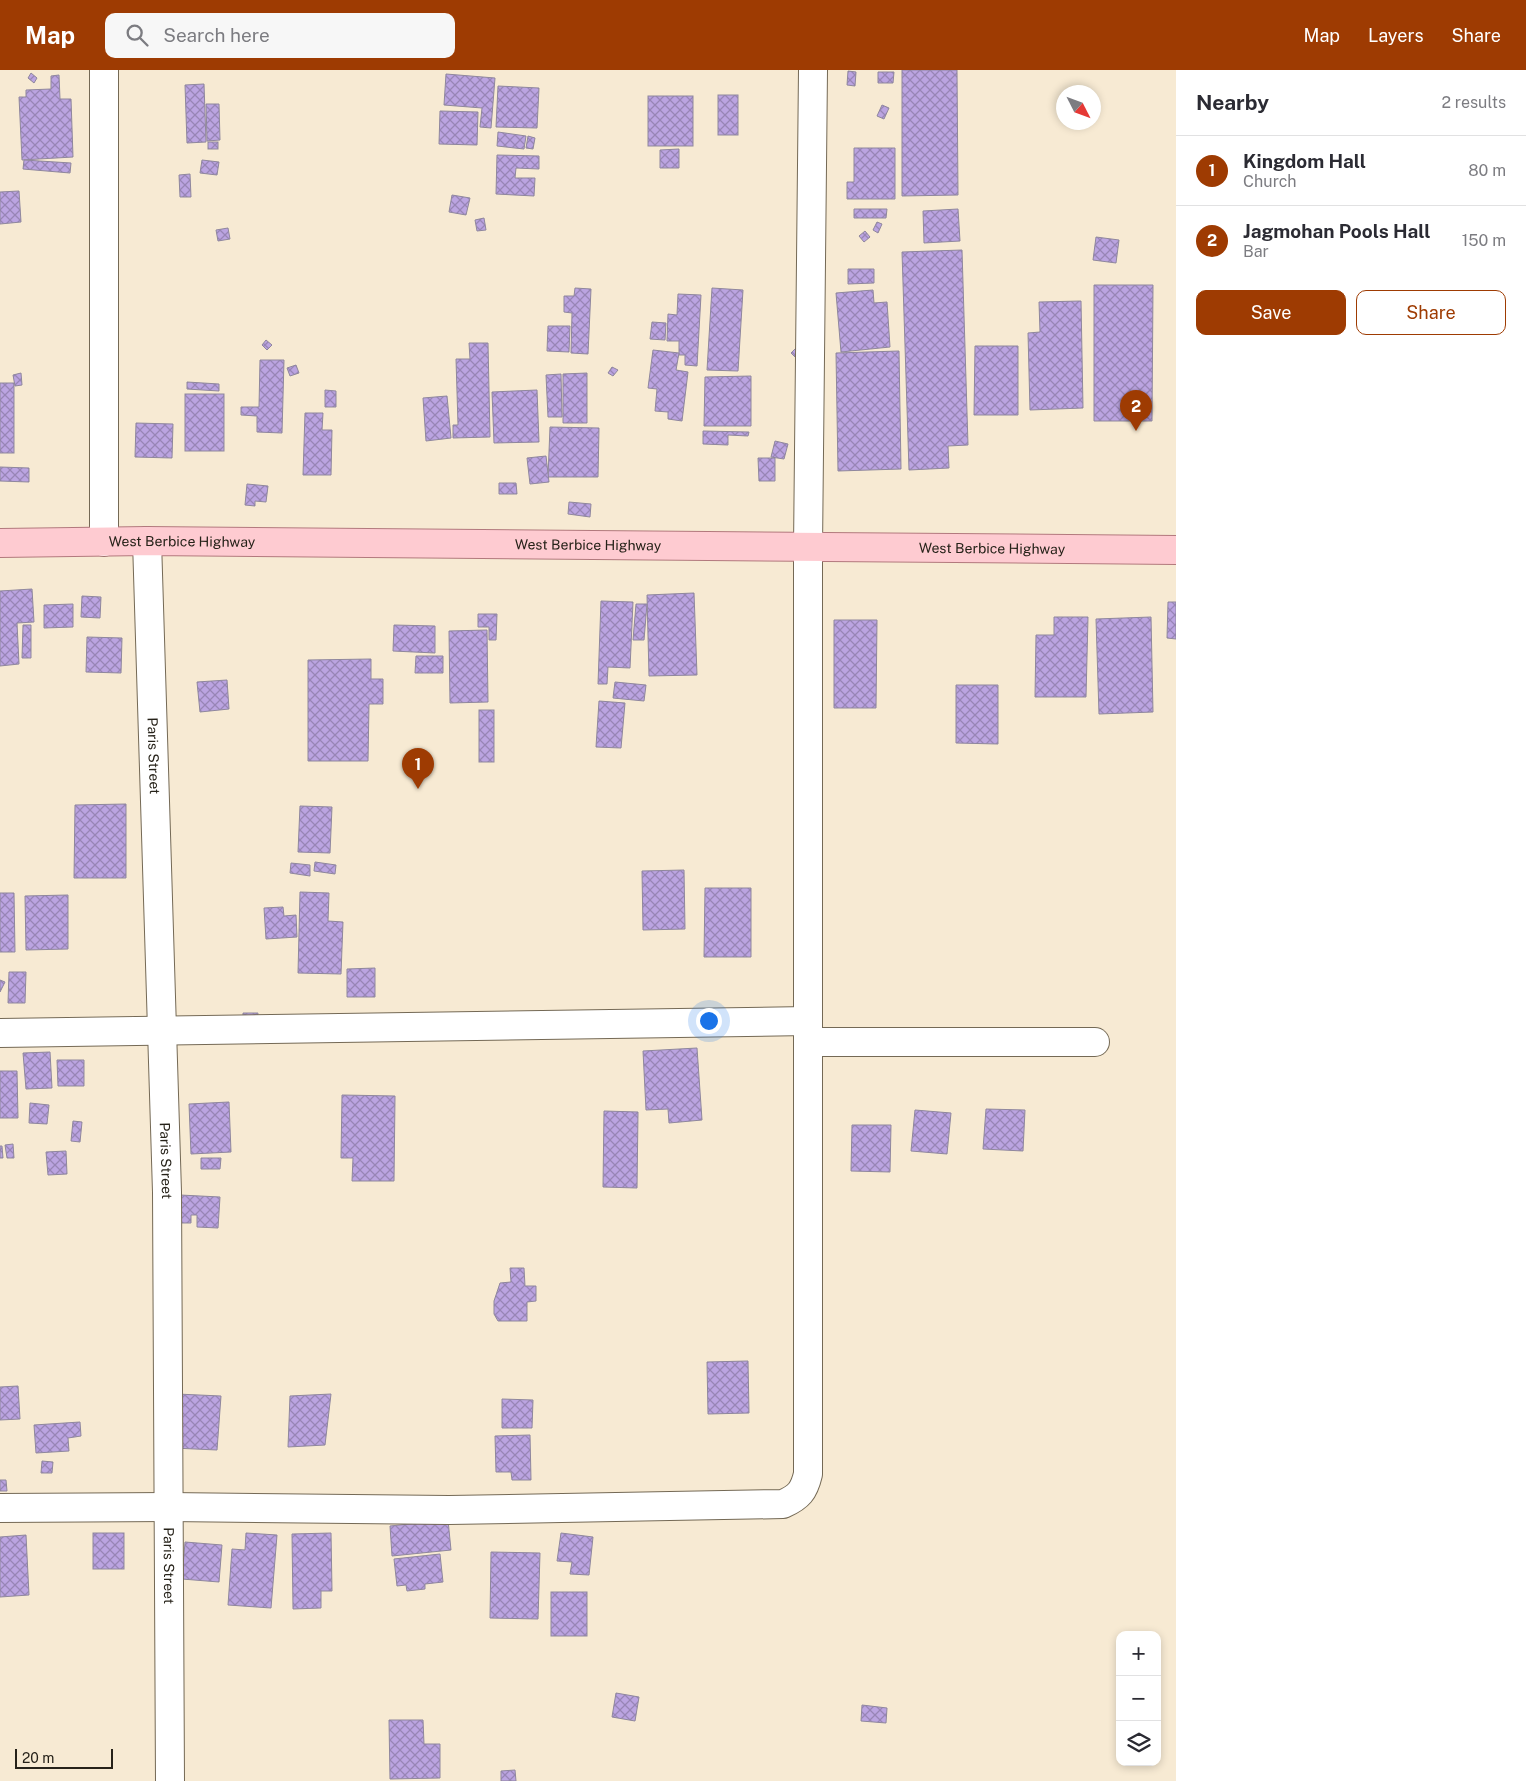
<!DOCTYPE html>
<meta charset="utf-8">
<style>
:root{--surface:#fff;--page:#f7f7f7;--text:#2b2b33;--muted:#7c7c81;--line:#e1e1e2;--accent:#9e3b02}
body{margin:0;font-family:"Public Sans",sans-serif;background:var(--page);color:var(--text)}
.controls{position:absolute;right:15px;bottom:15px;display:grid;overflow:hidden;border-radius:10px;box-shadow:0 2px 8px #0003}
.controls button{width:45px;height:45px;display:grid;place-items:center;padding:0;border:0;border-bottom:1px solid var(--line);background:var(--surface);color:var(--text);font:25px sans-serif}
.compass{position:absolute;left:1056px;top:15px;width:45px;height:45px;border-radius:50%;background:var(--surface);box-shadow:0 2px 8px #0003;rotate:132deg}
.scale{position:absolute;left:15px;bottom:12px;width:98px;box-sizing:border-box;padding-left:5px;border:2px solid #262219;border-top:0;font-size:14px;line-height:18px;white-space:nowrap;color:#262219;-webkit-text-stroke:4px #f7ead3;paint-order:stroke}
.you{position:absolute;left:708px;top:950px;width:18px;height:18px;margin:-12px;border:4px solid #fff;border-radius:50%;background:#1a73e8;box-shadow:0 0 0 8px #1a73e833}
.badge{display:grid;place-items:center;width:32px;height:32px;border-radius:50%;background:var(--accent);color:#fff;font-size:16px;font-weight:700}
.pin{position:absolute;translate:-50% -41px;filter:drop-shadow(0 1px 2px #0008)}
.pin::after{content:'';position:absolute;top:26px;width:18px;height:15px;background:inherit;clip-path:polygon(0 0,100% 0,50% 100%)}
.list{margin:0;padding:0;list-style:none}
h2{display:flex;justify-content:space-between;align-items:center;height:65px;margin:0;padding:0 20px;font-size:21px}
h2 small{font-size:16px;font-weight:400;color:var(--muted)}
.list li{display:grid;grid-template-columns:32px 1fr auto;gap:15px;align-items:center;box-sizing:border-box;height:70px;padding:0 20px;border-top:1px solid var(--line)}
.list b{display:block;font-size:19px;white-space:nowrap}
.list p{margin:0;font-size:16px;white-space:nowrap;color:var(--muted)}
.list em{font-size:16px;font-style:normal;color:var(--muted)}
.actions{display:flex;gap:10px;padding:15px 20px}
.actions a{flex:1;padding:11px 0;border:1px solid var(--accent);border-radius:10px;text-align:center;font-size:18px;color:var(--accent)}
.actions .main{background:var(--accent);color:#fff}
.icon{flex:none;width:28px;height:28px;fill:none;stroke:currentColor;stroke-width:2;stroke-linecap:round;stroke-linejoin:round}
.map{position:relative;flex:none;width:1176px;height:1711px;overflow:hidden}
header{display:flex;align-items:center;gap:30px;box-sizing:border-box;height:70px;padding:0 25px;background:var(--accent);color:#fff}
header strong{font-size:24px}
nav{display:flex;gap:28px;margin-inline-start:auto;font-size:18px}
.search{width:350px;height:45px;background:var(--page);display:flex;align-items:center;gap:12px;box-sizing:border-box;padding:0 18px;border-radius:10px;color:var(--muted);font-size:19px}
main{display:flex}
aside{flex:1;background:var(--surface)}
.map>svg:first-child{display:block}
.building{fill:url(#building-cross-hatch);stroke:#8f879d}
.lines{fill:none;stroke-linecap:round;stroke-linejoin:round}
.minor-casing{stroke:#746955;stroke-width:30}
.major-casing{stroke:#b2797d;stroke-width:30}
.minor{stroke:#fff;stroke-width:28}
.major{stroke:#fecbd1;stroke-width:28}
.labels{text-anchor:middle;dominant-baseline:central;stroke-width:4;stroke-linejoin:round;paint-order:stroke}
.street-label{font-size:14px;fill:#262219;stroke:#f7ead3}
</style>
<header>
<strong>Map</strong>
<div class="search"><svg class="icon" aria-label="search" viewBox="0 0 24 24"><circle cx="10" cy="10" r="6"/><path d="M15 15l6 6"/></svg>Search here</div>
<nav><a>Map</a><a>Layers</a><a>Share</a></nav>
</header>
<main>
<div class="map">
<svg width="1176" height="1711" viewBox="0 0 1176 1711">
<defs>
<pattern id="building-cross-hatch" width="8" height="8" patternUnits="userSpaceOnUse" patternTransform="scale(1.25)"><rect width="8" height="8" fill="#bba4e1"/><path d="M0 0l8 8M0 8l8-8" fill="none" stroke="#9885b6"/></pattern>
</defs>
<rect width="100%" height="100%" fill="#f7ead3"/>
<g class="building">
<path d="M902,0H957L958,125L902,126Z"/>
<path d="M848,1L856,2L855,16L847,15Z"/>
<path d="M878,2H894L893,13H878Z"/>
<path d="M31,3L37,8L34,13L28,8Z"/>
<path d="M446,4L495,8L491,58L480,57L482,38L444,35Z"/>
<path d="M59,5L60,29H71L73,87L22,90L19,27H26V20L51,19V6Z"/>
<path d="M204,14L206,72L187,73L185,15Z"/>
<path d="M498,16L539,18L537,58L496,57Z"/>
<rect x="718" y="25" width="20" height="40"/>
<rect x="648" y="26" width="45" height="50"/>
<path d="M206,34H219L220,70L207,71Z"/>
<path d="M882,35L889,38L884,49L877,46Z"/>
<path d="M440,41L478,42L477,75L439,74Z"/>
<path d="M498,62L526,66L524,79L497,76Z"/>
<path d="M528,66L535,68L533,79L526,78Z"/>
<rect x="208" y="72" width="10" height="7"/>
<path d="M854,78H895V129H847V112H854Z"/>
<path d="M679,79V98H660V80Z"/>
<path d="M497,85L539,86V99L516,98L515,108H535L534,126L496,124Z"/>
<path d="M24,90L71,93L70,103L23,99Z"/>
<path d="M202,90L219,92L217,105L200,103Z"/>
<path d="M190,104L191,127H180L179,105Z"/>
<path d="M19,121L21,152L0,154V122Z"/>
<path d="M452,125L470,128L466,145L449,142Z"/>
<path d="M854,139H887L886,148H854Z"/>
<path d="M958,139L960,171L924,173L923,141Z"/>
<path d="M484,148L486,160L477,161L475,150Z"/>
<path d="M877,152L882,154L878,163L873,160Z"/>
<path d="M228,158L230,169L218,171L216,160Z"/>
<path d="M865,161L870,167L864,172L859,166Z"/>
<path d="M1096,167L1119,170L1116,193L1093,190Z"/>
<path d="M962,180L968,375L948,376L949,398L909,400L902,182Z"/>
<path d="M848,199H874V213L848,214Z"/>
<path d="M1094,215H1153L1152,351H1094Z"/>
<path d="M575,218L591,219L588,284L571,283L572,243L564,242V226H574Z"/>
<path d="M712,218L743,220L738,301L707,300Z"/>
<path d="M873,220L874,233L887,232L890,277L841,282L836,223Z"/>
<path d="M678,224L701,225L697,296L685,295V285H679V271H667L668,244L677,245Z"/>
<path d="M1081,231L1083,338L1030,340L1028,263L1040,262L1039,232Z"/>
<path d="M652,252L666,253L665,270L650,269Z"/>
<path d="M548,256H570L569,282L547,281Z"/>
<path d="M266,270L272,275L267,280L262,275Z"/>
<path d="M469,273H488L490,367L453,368V355H458L456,289H470Z"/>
<path d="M975,276H1018V345H974Z"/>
<path d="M797,277V289L791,283Z"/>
<path d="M653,280L679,283L676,300L688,302L682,351L668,349V342L655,341L657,319L648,318Z"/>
<path d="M899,281L901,399L838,401L836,283Z"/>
<path d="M260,290H284L282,363L257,362V346L241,345V337H259Z"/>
<path d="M296,295L299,303L290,306L287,298Z"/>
<path d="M612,297L618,300L613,306L608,303Z"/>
<path d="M21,303L22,315L15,316L13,305Z"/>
<path d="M587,303V353H563V304Z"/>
<path d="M561,304L562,347H548L546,305Z"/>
<path d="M751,306V356H704L705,307Z"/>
<path d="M187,312L219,314V321L187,319Z"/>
<rect x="0" y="313" width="14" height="70"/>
<path d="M325,320L336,321V337H325Z"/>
<path d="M537,320L539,372L494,373L492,322Z"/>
<rect x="185" y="324" width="39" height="57"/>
<path d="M447,326L451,368L426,371L423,328Z"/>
<path d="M305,343H323L322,360H332L331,405H303Z"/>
<path d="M136,353L173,354L172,388L135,387Z"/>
<path d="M550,357L599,358L598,407H548Z"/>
<path d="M703,361L749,362L748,366L728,365V375L703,374Z"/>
<path d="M775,371L788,374L784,389L771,387Z"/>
<path d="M546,386L549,412L530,414L527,388Z"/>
<path d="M758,388H775V411H759Z"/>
<path d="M0,397L29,398V412L0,411Z"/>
<path d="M499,413H516L517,424H499Z"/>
<path d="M247,414L268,416L266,432L255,431V436L245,435Z"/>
<path d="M569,432L591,434L590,447L568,444Z"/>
<path d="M32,519L34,552L17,553L19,594L0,596V521Z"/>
<path d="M694,523L697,605L649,606L647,525Z"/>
<path d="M82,526L101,527L100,548L81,547Z"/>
<path d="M601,531L633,532L630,598L608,597L607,614H598Z"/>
<path d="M1168,532H1176V569L1167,568Z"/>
<path d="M73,534V557L44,558V535Z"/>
<path d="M636,534H647L644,570H633Z"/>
<path d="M478,544H497L496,570H489V557H478Z"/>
<path d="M1054,547H1088L1086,627H1035L1036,565H1054Z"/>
<path d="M1151,547L1153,642L1099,644L1096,549Z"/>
<path d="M834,550H877L876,638H834Z"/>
<path d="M23,555H31V588H22Z"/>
<path d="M394,555L435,556V583L393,581Z"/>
<path d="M487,560L488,632L450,633L449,561Z"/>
<path d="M87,567L122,568L121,603L86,602Z"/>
<path d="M416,586H443V603H415Z"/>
<path d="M371,589V609H383V634H369L368,691H308V590Z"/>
<path d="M227,610L229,639L200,642L197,612Z"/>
<path d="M615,612L646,615L644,631L613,628Z"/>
<path d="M956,615H998V674L956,673Z"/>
<path d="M599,631L625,633L621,678L596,677Z"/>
<rect x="479" y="640" width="15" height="52"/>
<path d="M126,734V808H74L75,735Z"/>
<path d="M300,736L332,737L330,783L298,782Z"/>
<path d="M315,792L336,795L335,804L314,801Z"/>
<path d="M291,793L310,795V806L290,803Z"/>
<path d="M684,800L685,859L643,860L642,801Z"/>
<path d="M705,818H751V887H704Z"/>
<path d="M300,822L329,823L328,851L343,852L341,904L298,903Z"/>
<path d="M0,823H14L15,882H0Z"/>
<path d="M68,825V879L26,880L25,826Z"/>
<path d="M283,837L284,846L296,845L297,867L266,869L264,838Z"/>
<path d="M375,898V927H347V899Z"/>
<path d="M9,902H26L25,933H8Z"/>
<path d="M0,910L5,912L0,922Z"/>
<path d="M243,943H258L257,951L243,950Z"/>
<path d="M697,978L702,1050L669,1053L668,1039L646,1040L643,981Z"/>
<path d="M50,982L52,1018L26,1019L23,983Z"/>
<path d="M57,990H84V1016H58Z"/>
<path d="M0,1001H17L18,1048H0Z"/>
<path d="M342,1025L395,1026L394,1111H352L353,1088H341Z"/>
<path d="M229,1032L231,1082L191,1084L189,1034Z"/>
<path d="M30,1033L49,1035L47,1054L29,1053Z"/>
<path d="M986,1039L1025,1040L1023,1081L983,1079Z"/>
<path d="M915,1040L951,1043L947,1084L911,1081Z"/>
<path d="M604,1041L638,1042L637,1118L603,1117Z"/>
<path d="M73,1051L82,1052L80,1072L71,1071Z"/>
<path d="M852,1055H891L890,1102L851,1101Z"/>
<path d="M13,1074L14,1088H7L5,1075Z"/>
<path d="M0,1076H2L3,1088H0Z"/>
<path d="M66,1081L67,1104L48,1105L46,1082Z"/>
<path d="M201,1088H221L220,1099H201Z"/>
<path d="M180,1125L220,1127L218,1158L197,1157V1145H191V1153H178Z"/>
<path d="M510,1198H524L525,1216H536V1231L527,1232V1251H498L494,1244V1231L500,1213L511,1212Z"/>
<path d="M748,1291L749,1343L708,1344L707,1292Z"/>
<path d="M18,1316L20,1349L0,1350V1317Z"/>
<path d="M177,1324L221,1326L217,1380L173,1378Z"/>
<path d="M331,1324L325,1375L288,1377L290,1326Z"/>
<path d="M502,1329L533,1330L532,1358H502Z"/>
<path d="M80,1352L81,1366L68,1368L69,1381L36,1383L34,1355Z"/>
<path d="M530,1365L531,1410H512L511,1402H496L495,1366Z"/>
<path d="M42,1391L53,1392L52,1403H41Z"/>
<path d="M0,1410H6L7,1421H0Z"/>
<path d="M448,1450L451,1480L392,1486L390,1456Z"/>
<rect x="93" y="1463" width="31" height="36"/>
<path d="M246,1463L277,1465L271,1538L228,1535L232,1479L245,1480Z"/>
<path d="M331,1463L332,1521H321V1538L293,1539L292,1464Z"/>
<path d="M561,1463L593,1467L589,1505L570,1504L572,1492L557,1491Z"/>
<path d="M26,1465L29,1525L0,1527V1467Z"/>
<path d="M185,1472L222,1475L219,1512L182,1509Z"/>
<path d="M491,1482L540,1483L538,1549L490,1548Z"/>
<path d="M440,1484L443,1512L425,1514V1519L407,1521L406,1515L397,1516L394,1489Z"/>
<rect x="551" y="1522" width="36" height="44"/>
<path d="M616,1623L639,1627L635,1651L612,1647Z"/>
<path d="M862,1635L887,1638L886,1653L861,1651Z"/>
<path d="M389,1650H423L424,1674H440V1708L390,1709Z"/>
<path d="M515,1700L516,1711H501V1701Z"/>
</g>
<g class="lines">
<g class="minor-casing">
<g id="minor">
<path d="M104,0V472"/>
<path id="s1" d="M147,471L167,1122L170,1711"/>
<path d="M0,963L808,951"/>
<path d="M808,972H1095"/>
<path d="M0,1438L169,1437L449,1440L783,1434C799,1427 804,1421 808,1404V478L813,0"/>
</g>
</g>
<g class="major-casing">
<g id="major">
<path id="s2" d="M0,473L147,471L1176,480"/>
</g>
</g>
<use href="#minor" class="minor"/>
<use href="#major" class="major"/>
</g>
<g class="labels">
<g class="street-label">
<text stroke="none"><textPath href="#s2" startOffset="182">West Berbice Highway</textPath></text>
<text stroke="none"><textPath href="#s2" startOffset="588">West Berbice Highway</textPath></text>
<text stroke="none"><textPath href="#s2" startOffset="992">West Berbice Highway</textPath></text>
<text stroke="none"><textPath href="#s1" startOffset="215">Paris Street</textPath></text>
<text stroke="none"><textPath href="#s1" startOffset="620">Paris Street</textPath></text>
<text stroke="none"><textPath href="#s1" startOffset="1025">Paris Street</textPath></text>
</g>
</g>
</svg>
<div class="controls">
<button>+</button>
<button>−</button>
<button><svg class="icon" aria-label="layers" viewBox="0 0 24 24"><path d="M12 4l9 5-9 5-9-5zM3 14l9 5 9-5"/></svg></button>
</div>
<svg class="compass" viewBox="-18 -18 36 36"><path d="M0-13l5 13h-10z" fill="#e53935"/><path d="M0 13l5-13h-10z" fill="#7c7c81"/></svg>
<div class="scale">20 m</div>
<div class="you"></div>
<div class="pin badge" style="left:418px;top:719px">1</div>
<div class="pin badge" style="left:1136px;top:361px">2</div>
</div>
<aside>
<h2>Nearby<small>2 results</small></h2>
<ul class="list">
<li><span class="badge">1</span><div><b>Kingdom Hall</b><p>Church</p></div><em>80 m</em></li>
<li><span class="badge">2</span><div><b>Jagmohan Pools Hall</b><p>Bar</p></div><em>150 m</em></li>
</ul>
<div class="actions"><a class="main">Save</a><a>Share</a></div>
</aside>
</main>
